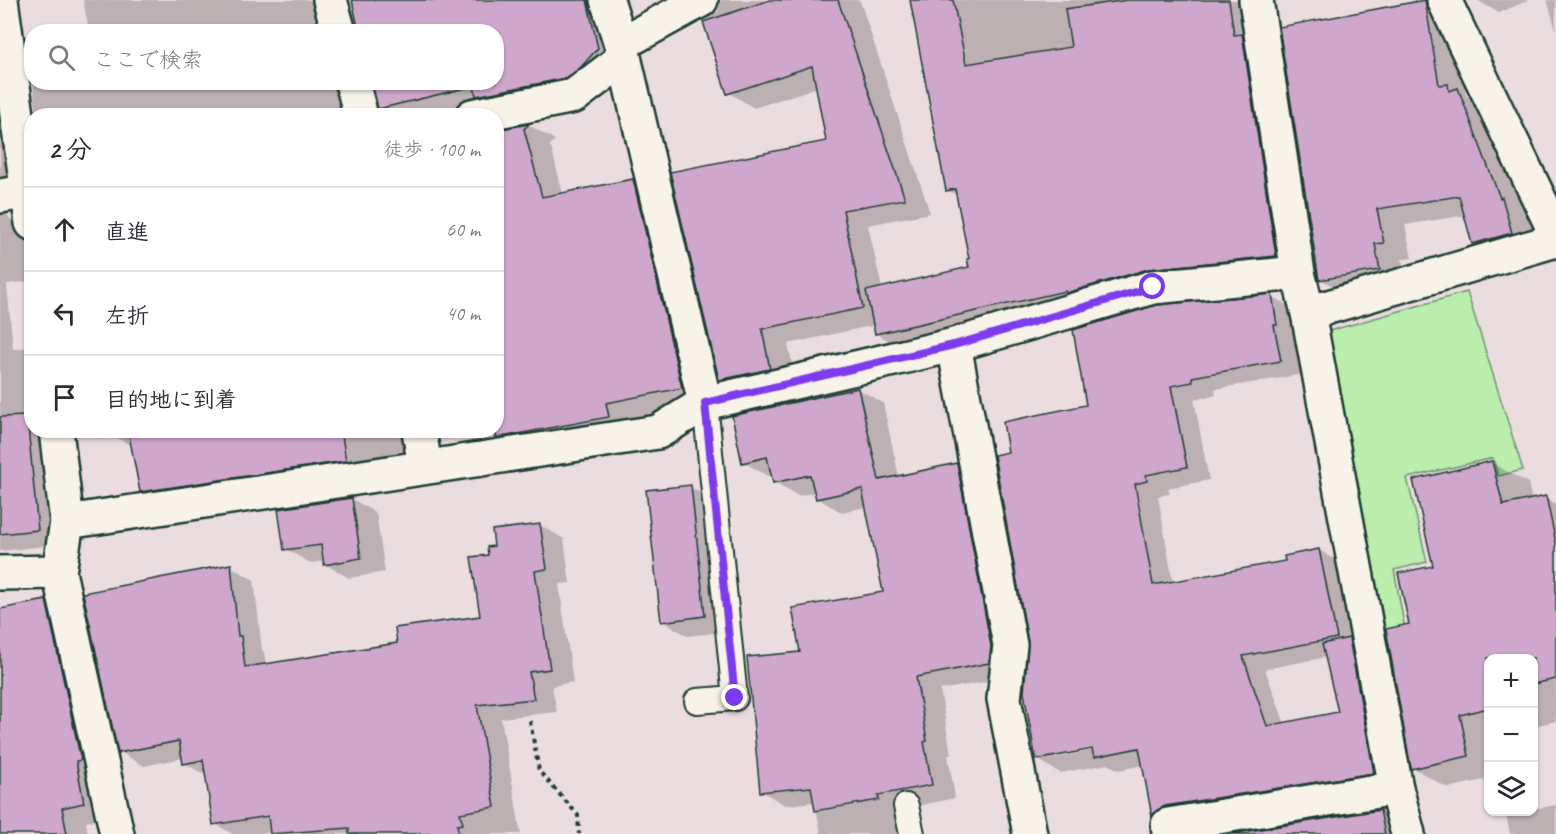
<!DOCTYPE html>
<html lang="ja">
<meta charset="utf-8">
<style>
:root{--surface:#fff;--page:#f7f7f7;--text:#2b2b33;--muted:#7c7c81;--line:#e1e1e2}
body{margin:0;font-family:Caveat,"Klee One",sans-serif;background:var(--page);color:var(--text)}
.controls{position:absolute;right:18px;bottom:18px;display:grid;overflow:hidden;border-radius:12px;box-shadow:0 2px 4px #0004}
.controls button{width:54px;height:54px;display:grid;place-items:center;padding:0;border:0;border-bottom:2px solid var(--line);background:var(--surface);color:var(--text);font:30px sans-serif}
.stop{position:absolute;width:18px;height:18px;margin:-14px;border:4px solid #7c3aed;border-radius:50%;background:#fff}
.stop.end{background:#7c3aed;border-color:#fff;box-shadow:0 2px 6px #0008}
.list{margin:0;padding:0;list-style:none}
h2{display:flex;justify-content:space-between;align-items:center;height:78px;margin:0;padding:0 24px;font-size:26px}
h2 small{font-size:20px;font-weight:400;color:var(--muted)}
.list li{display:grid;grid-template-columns:39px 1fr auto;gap:18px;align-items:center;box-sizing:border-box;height:84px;padding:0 24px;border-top:2px solid var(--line)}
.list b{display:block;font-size:22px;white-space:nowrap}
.list em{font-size:20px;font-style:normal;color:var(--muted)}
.icon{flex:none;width:33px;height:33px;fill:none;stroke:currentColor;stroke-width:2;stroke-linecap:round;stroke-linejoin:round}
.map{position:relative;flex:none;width:1556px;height:834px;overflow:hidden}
.search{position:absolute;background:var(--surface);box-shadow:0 2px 4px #0004;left:24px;top:24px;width:480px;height:66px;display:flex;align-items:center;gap:15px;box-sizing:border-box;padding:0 21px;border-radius:24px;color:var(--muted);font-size:22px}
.panel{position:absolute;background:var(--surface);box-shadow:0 2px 4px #0004;left:24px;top:108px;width:480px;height:330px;border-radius:24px}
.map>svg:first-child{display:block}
.green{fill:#bbedad;stroke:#6d9570;stroke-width:1.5}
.shadow{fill:#0003;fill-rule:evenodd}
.building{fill:#cfa7cd;stroke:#1f3d34;stroke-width:1.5}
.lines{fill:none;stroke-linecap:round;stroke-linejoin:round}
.lane-casing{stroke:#1f3d34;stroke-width:28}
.street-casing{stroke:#1f3d34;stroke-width:38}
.path{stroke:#1f3d34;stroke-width:4;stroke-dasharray:4.5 4.5;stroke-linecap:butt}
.lane{stroke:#f7f3e8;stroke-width:24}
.street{stroke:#f7f3e8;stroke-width:33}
.route{stroke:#7c3aed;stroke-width:8}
</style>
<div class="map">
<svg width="1556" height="834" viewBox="0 0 1556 834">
<rect width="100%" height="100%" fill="#ebdce0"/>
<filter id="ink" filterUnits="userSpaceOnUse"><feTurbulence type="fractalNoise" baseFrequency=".0167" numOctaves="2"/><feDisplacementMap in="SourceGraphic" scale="12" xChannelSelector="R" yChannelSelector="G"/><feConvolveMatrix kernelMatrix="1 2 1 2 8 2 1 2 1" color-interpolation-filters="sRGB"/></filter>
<g filter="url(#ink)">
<path class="green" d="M1467,292L1523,470L1498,476L1493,458L1407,478L1427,562L1394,570L1415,683L1396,687L1329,331Z"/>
<g class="shadow">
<path d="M83,0H346L341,32H50L88,25Z"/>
<path d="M351,0H623L624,63L489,116H383L373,82H496V32H359Z"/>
<path d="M721,0H857L860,1L930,213L868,225L882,289L970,268L971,260L958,196L947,190L912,0H1252L1302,270L902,348L877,334L875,325L788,344L796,383L747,395L720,380L828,143L818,87L754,108L728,92L704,21L718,11Z"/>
<path d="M1477,0H1529L1499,13Z"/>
<path d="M1547,0H1556V30Z"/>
<path d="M1424,2L1453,18L1466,95L1486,106L1527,213L1530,215L1539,249L1502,260L1473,243L1466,215L1405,225L1412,258L1402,259L1407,285L1349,295L1320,279Z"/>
<path d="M0,34L14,58L8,216L9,218L31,231L32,281L7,284L13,349L32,347V430H71L64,544L0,551Z"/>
<path d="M32,35V72L26,36Z"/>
<path d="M33,82H367L363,116H37Z"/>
<path d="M529,125L555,140L549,146L551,147L563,194L633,181L660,196L708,403L632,418L635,432L524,452L497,437V435L470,440L450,430H496V132Z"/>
<path d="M1271,296L1295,309L1304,374L1215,389L1216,395L1194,399L1209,480L1168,488L1170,494L1158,496L1173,583L1287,562L1319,550L1342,564L1397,785L1175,819L1152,806L1144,765L1118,770L1108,764L1060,773L1037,759L1030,641L1010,453ZM1327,657L1340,713L1285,724L1265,669ZM1099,746L1100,749L1055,758V755Z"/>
<path d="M858,389L883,403L899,477L957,464L981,479L1013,677L940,690L951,754L948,755L955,798L902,809L907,834H821L815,802L785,805L761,791L802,653L885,593L867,507L841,512L817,498L816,492L798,496L774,482L772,475L768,476L743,462Z"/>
<path d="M86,430H434L427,446L369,458L372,475L168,506L141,491L133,446L114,437L101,439Z"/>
<path d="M1492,463L1528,483L1532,500L1545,498L1556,504V721L1534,726V658H1488V779L1448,788L1413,768L1411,625L1435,567Z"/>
<path d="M690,487L717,502L731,631L688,636L662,621Z"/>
<path d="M352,499L376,513L385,572L349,578L325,564V561L310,563L286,549Z"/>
<path d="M540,525L564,539L570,583L559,584L573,682L552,686L557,712L501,718L521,834H271V832L261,834H233L215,824L207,776L184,763L183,758L144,766L120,752L230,566L254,580L262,650L264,652L266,665L399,645L482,617L490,556L496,547Z"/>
<path d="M46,602L71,616L108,817L86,822L88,834H0V610Z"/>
<path d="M1556,805V834H1510L1506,815L1523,812H1534V809Z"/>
<path d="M1379,811L1405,826L1407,834H1239Z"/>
</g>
<g class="building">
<path d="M352,0H587L598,48L581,67L566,78L476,96L474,86L378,109L372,82H496V32H359Z"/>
<path d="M770,0H838L905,199L843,210L863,308L762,329L770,369L719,380L670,172L826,141L812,66L727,94L703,22Z"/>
<path d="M910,0H953L966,64L1071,47L1065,9L1128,0H1229L1234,35L1242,34L1276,256L1148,269L1066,293L1065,291L875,334L866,291L969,267L967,259H969L955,189L946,191Z"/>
<path d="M1425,0L1439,85L1448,84L1449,91L1458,88L1500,198L1502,197L1512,233L1472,244L1459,196L1377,209L1384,243L1375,244L1380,270L1319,280L1279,27Z"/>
<path d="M529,124L524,129L542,197L633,179L682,388L606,403L609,417L496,438V130Z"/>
<path d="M1272,294L1277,325H1274L1281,361L1192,377L1193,382L1171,386L1187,467L1146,475L1147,481L1135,484L1153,585L1285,561L1284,556L1319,549L1337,638L1243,656L1267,726L1338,712L1322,644L1349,638L1374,773L1165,806L1157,810L1152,816L1139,748L1094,757L1092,749L1036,760L1024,693L1028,642L994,455L1008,452L1003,422L1086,405L1073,330L1157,305Z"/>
<path d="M858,388L879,480L957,463L991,646L989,663L916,677L927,741L924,742L932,785L878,795L879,800L815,811L811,787L760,792L747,657L800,652L792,608L883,592L862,489L816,499L810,475L773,483L767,457L742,463L732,416Z"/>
<path d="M27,416L38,530L0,534V417Z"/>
<path d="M128,430H341L346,461L140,492Z"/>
<path d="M1492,461L1503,505L1546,496L1556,543V679L1533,684V658H1488V708L1460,715L1469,756L1411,769L1386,629L1409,624L1398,573L1433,566L1413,480Z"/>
<path d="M691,485L705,616L661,622L646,490Z"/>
<path d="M352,498L361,558L324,565L321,545L284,550L278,509Z"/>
<path d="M540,524L547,569L535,571L550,669L529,672L534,699L477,705L495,807L460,813L463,824L457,825L459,834H349V828L270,834L268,816L213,825L203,760L183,764L179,741L118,753L83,593L231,564L238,636H241L245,667L397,643L395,628L480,616L471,557L488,555L487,547L494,546L492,530Z"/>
<path d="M46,600L81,760L76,761L84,803L62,808L67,834H0V609Z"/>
<path d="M1380,810L1385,834H1230Z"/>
</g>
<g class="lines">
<g class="lane-casing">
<g id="lane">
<path d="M697,701L735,698L705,403"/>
<path d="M906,806L912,834"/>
</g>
</g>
<g class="street-casing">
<g id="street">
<path d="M1,0L32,223"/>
<path d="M330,0L339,32"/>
<path d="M607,0L621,44L705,403"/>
<path d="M1256,0L1298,273L1308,313L1396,788L1408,834"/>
<path d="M1444,0L1556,234"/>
<path d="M621,44L701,0"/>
<path d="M352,82L361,116"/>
<path d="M472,116L574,96L624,58"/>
<path d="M0,196L32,191"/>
<path d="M1308,313L1556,240"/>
<path d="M954,345L1010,645L1004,699L1030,834"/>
<path d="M56,430L67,522L59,572L117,834"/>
<path d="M419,430L425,467"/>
<path d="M67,522L658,432L705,403L954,345L1153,287L1298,273"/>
<path d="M0,573L59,572"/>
<path d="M1169,834L1168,825L1396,788"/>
</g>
</g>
<path class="path" d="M530,721L539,771L578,815L579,834"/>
<use href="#lane" class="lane"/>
<use href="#street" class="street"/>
</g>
</g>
<g class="lines" filter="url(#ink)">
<path class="route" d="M735,698L705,403L954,345L1153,287"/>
</g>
</svg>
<div class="controls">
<button>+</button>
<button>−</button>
<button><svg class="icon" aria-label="layers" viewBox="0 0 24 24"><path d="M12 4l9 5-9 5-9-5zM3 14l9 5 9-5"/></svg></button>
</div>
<div class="stop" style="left:1153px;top:287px"></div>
<div class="stop end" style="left:735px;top:698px"></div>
<div class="search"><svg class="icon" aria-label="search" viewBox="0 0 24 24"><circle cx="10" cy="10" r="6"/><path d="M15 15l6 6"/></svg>ここで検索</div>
<section class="panel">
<h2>2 分<small>徒歩 · 100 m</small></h2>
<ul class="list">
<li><svg class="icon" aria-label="ahead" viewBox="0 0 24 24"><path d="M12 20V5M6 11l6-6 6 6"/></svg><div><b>直進</b></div><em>60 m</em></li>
<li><svg class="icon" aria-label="left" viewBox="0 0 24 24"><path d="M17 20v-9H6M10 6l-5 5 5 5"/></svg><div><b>左折</b></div><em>40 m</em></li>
<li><svg class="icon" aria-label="arrive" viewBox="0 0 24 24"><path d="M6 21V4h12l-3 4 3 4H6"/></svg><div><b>目的地に到着</b></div></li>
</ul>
</section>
</div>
